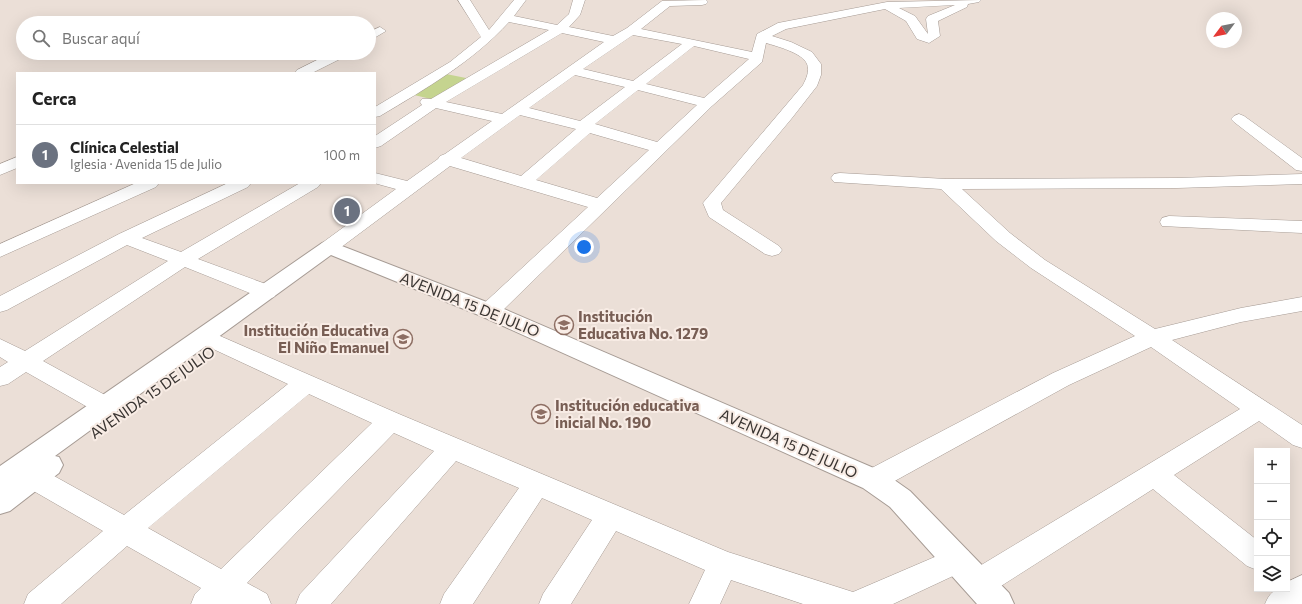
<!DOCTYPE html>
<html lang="es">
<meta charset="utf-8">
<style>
:root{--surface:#fff;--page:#f6f6f6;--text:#222;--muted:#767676;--line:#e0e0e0;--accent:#8d761a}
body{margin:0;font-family:Commissioner,sans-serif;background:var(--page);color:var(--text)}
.controls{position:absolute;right:12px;bottom:12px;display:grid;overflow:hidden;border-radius:0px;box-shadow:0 4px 16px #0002}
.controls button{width:36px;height:36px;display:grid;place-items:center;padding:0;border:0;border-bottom:1px solid var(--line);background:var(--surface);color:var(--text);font:20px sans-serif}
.compass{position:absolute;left:1206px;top:12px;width:36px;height:36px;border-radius:50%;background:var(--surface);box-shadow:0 4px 16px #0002;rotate:238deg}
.you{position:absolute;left:584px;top:247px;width:14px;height:14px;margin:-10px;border:3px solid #fff;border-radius:50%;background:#1a73e8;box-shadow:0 0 0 6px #1a73e833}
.badge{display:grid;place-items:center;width:26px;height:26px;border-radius:50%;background:var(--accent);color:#fff;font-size:13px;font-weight:700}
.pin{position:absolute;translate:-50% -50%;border:2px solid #fff;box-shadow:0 1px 4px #0006}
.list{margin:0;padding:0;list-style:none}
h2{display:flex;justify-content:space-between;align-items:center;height:52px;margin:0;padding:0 16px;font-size:17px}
h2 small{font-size:13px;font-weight:400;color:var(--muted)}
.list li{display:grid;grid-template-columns:26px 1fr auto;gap:12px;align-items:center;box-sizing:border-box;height:60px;padding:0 16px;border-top:1px solid var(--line)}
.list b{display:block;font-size:15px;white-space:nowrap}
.list p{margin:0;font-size:13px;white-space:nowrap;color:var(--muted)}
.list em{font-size:13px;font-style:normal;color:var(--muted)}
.icon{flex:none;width:22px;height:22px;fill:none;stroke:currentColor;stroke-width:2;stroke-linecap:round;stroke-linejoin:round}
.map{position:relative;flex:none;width:1302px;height:604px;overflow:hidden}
.search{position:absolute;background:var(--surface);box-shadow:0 4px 16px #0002;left:16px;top:16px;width:360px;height:44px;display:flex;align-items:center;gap:10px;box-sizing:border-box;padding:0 14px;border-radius:22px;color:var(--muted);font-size:15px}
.panel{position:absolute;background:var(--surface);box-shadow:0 4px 16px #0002;left:16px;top:72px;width:360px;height:112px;border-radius:0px}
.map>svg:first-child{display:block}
.green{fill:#c5d48f}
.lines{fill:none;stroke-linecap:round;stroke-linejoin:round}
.minor-casing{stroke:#a69b94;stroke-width:1}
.tertiary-casing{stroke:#a69b94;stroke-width:2}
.minor{fill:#fff;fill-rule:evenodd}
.tertiary{fill:#fff;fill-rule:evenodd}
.labels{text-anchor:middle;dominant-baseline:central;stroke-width:4;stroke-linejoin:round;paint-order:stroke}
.street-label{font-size:15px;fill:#3a3532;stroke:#f8ece5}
.education-label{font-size:15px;font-weight:bold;fill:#785e54;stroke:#f8ece5;text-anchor:start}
</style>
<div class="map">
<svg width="1302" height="604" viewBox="0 0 1302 604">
<rect width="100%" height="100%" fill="#ebdfd7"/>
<path class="green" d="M446,74L471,79L435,100L410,94Z"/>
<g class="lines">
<g class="minor-casing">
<g id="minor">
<path d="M458,0H470L489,30L514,0H526L514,16L557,25L569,14L573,0H585L580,15L569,27L613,36L627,28L662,1L706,0L708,2L706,4L702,5L670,6L641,29L752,52L757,34L778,23L887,2L981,0L979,2L968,4L967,7L938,21L940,36L929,43L917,39L906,21L885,9L786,29L772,36L791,42L812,52L821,64V75L817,86L792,118L721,203L723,210L779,246L782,250L779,254L772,256L765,254L709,217L703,203L803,85C806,79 810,71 807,64C803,53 776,46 766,43L762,62L712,106L497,316L489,318L481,316L478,311L481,306L588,207L450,166L336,251L329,253L322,251L319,247L322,243L396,189L374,183L375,173L407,181L438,159L440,156L445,154L492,121L436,108L381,146L375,148V136L422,105L420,102L422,99H431L549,30L509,22C472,62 427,88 380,116L375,117V107L450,62L481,37ZM955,5L928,16L926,19L928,34L915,16L899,8ZM562,33L604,42L502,114L446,102ZM633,35L682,44L633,81L583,69ZM694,46L749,59L704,98L646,84ZM575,75L625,87L580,121L529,108ZM638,90L697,105L657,142L595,124ZM520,115L576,129L521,176L461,158ZM590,133L649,150L597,198L536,180Z"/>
<path d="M380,27L386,31L369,41V32Z"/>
<path d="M331,53H347L346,56L312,73H295L297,70Z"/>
<path d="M1239,114L1244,116L1302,158V171L1296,170L1234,122L1231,119L1234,116Z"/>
<path d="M17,157V168L0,175V164Z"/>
<path d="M840,173L946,179L1177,178L1302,174V184L1177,188L962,189L1010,233L1045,260L1155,329L1241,308L1302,297V311L1241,322L1172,340L1302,425V448L1293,445L1259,421L1174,475L1257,540V570L1247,566L1153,489L990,593L979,597L968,593L964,583L968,573L1240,409L1151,347L1069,385L882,488L873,491L864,488L860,480L864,472L1053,373L1135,336L1031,268L996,241L941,189L834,182L831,178L834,174Z"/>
<path d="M136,183H159L156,187L0,257V244Z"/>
<path d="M228,183H251L248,187L142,238L181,252L300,183H321L318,187L198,259L274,287L277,292L274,297L267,299L260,297L185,267L43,361L116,401L119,407L116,413L107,416L98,413L26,372L8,384L0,386V367L8,362L0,357V339L25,351L168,261L127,245L7,310L0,312V296L119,234Z"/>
<path d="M1169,216L1302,221V233L1162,226L1160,222L1162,218Z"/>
<path d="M204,329L399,414L728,552L853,592L958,547L968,551L973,560L968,569L893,604H803L731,580L720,604H689L705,570L616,531L571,604H539L543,594L592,520L542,498L473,604H440L444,594L519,488L456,461L331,604H296L300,594L434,451L394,433L247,583L267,594L271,604H191L195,594L201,588L127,546L61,604H24L28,594L103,531L11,478L7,470L11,462L20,459L29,462L124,515L288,384L196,341L193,336L196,331ZM309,394L372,423L221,569L148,528Z"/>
<path d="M1302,575V604H1265C1270,592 1274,589 1287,589V582Z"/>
</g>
</g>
<g class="tertiary-casing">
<path id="tertiary" d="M329,241L497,306L883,472L910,491L1009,593L1014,604H977L890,507L863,488L481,316L331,255L55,456L59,457L63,465L59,473L10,511L0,514V466L322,243Z"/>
</g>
<use href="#minor" class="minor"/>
<use href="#tertiary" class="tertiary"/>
</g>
<defs>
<g id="school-ring" transform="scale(1)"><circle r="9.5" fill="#f8ece5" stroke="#8d6e63" stroke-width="1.5"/><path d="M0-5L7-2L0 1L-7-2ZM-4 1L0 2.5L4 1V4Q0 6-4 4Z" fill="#8d6e63"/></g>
</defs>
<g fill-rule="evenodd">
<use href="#school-ring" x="564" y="325"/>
<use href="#school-ring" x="403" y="339"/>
<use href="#school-ring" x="541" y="414"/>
</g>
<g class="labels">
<g class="street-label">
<text transform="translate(470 304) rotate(22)">AVENIDA 15 DE JULIO</text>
<text transform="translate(152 392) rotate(-35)">AVENIDA 15 DE JULIO</text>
<text transform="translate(789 443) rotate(24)">AVENIDA 15 DE JULIO</text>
</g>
<g class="education-label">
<text x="578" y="316">Institución<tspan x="578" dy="17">Educativa No. 1279</tspan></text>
<text x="389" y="330" text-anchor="end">Institución Educativa<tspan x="389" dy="17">El Niño Emanuel</tspan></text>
<text x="555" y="405">Institución educativa<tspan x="555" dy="17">inicial No. 190</tspan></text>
</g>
</g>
</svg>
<div class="controls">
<button>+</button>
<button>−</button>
<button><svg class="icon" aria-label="locate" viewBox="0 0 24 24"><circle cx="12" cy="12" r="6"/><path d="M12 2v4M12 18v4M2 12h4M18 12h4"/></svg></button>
<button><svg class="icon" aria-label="layers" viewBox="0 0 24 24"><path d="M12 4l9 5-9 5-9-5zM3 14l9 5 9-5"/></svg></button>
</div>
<svg class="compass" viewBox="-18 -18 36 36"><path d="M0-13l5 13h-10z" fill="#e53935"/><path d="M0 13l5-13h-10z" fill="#767676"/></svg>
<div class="you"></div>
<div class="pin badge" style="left:347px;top:211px;background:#6b7280">1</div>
<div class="search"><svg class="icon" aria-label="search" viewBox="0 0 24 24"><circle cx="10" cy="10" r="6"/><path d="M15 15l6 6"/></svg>Buscar aquí</div>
<section class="panel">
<h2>Cerca<small></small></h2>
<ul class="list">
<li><span class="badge" style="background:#6b7280">1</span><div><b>Clínica Celestial</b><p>Iglesia · Avenida 15 de Julio</p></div><em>100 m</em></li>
</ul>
</section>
</div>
